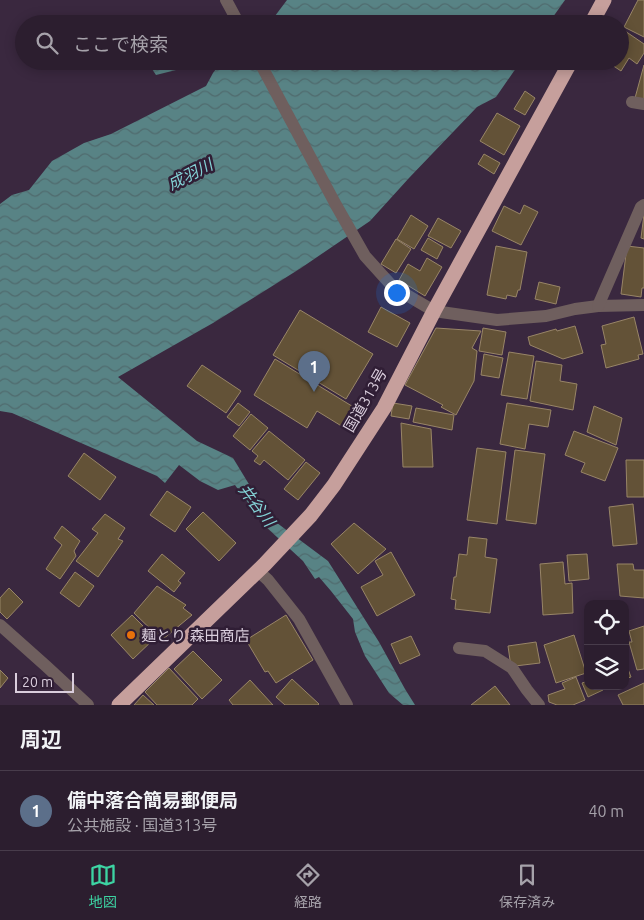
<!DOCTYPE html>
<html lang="ja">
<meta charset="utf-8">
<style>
:root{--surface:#2c1e2f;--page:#382b3b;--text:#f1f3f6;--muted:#a6a2aa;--line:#483c4b;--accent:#3dd4a3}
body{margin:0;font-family:Ubuntu,"Noto Sans JP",sans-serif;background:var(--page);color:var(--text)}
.controls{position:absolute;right:15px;bottom:15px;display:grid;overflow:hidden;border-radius:10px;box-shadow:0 2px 12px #0003}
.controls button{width:45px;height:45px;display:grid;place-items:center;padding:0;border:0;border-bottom:1px solid var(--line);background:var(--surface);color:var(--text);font:25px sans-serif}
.scale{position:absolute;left:15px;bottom:12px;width:59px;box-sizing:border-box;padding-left:5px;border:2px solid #dacedd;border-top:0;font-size:14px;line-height:18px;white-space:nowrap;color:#dacedd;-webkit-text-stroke:4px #301e35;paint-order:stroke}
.you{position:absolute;left:396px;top:292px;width:18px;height:18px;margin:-12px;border:4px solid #fff;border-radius:50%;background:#1a73e8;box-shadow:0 0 0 8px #1a73e833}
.badge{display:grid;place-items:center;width:32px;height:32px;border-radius:50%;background:var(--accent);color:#fff;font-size:16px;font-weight:700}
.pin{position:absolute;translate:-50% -41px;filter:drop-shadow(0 1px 2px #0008)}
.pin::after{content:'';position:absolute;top:26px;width:18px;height:15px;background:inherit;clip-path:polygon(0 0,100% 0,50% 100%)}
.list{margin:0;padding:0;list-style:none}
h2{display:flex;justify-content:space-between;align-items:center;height:65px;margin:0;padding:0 20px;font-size:21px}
h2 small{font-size:16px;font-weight:400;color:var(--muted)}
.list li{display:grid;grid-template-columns:32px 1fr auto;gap:15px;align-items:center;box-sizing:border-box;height:80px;padding:0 20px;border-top:1px solid var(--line)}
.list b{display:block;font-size:19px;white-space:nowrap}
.list p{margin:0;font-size:16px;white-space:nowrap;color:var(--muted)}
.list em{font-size:16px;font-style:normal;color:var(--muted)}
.icon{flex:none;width:28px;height:28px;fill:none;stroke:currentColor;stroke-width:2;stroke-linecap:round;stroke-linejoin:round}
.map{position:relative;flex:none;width:644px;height:705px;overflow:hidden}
.search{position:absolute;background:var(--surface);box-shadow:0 2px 12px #0003;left:15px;right:15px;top:15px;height:55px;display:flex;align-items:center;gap:12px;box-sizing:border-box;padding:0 18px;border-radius:28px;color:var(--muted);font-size:19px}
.sheet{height:145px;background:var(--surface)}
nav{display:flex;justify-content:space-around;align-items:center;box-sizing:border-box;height:70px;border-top:1px solid var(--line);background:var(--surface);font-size:14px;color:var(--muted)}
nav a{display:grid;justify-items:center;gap:2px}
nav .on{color:var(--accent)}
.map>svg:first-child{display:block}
.water{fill:url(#water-waves)}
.building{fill:#635237;stroke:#988567}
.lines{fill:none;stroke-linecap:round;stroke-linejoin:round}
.street{stroke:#6f5f5e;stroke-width:12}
.highway{stroke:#c69f9c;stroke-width:15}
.food-dot{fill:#e8710a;stroke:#301e35;stroke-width:2}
.labels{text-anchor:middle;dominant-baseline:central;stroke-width:5;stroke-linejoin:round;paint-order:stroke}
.street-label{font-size:15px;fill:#dacedd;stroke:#301e35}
.poi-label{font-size:15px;fill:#dacedd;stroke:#301e35;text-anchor:start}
.water-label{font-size:16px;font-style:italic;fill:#83d1d5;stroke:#301e35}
</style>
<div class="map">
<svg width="644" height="705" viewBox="0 0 644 705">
<defs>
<pattern id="water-waves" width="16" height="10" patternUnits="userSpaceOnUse" patternTransform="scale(1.25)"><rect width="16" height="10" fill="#588385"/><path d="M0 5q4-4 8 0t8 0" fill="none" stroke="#506b6e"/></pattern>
</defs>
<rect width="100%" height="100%" fill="#3a283f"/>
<g class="water">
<path d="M287,0H565L548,24H269Z"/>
<path d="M155,61H198L192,66L156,75L152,69Z"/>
<path d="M222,61H521L496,97L477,107L409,178L370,221L301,268L213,323L118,377L197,441L233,458L269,517L328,561L379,642L405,689L415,705H403L389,693L365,656L355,632L353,619L331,591L319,577L315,579L303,561L265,526L235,485L218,490L200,481L179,465L165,483L157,476L12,413L0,411V204L12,195L29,190L52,161L84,143L111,134L206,86L213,73Z"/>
</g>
<g class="building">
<path d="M638,0H644V37L624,27Z"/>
<path d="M625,31L644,44V53L637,64L629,58L621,71L606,61H620V39Z"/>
<path d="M644,65V101L635,98Z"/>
<path d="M525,91L535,98L525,115L514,109Z"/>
<path d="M497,113L520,126L504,155L480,141Z"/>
<path d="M484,154L500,163L494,174L478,164Z"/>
<path d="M524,205L538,212L521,245L492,231L504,206L520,214Z"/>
<path d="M644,214V239L641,238Z"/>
<path d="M411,215L428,226L414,249L397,239Z"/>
<path d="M438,218L461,231L451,248L428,236Z"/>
<path d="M428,238L443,247L437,259L421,250Z"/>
<path d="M396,239L411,249L396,273L381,264Z"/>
<path d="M496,246L527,252L520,290H518L516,297L507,295L506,299L487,295Z"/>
<path d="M627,246L644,248V288H642L641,297L621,294Z"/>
<path d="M427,258L442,267L425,296L399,280L408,264L420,271Z"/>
<path d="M539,282L560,287L556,304L535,299Z"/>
<path d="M381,307L410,323L397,347L368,332Z"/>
<path d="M300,310L373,354L346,399L273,355Z"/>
<path d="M634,317L643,354L638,355L639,359L606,368L601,345L606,344L602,326Z"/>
<path d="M575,326L583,353L563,359L530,345L528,337L556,329L557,331Z"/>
<path d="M436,328L481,331L472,348L477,351L474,381L456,415L441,407L443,405L405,385Z"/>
<path d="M483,328L506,332L502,355L479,351Z"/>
<path d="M509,352L534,356L527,399L501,395Z"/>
<path d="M484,354L503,358L499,378L481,375Z"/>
<path d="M275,359L360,411L348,430L317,411L307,428L254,395Z"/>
<path d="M536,361L562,365L560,381L577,384L573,410L530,401Z"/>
<path d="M202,365L241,391L226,413L187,386Z"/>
<path d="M238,403L250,412L239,426L227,417Z"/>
<path d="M393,403L412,406L409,419L391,416Z"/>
<path d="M507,403L551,410L548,427L529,424L525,449L500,444Z"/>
<path d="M594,406L622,418L616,445L587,432Z"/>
<path d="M416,408L454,415L452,430L413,422Z"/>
<path d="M251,414L268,428L250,450L233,436Z"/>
<path d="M401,423L431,429L433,467H403Z"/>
<path d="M269,431L305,460L288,480L264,460L260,465L254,461L258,456L252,451Z"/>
<path d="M574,431L618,448L605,481L581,472L585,463L565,455Z"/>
<path d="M477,448L506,452L497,524L467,520Z"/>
<path d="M515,450L545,454L536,524L506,520Z"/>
<path d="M84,453L116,477L100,500L68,476Z"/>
<path d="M626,460H644V497H627Z"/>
<path d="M306,462L320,473L298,500L284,489Z"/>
<path d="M167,491L191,507L175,532L150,515Z"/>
<path d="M633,504L637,544L613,546L609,507Z"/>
<path d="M203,512L236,543L219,561L186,529Z"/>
<path d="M105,514L125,528L118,539L123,541L98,577L76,561L98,533L92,529Z"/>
<path d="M354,523L386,549L358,574L331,544Z"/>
<path d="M62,526L80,541L74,551L76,556L60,579L46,569L62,545L54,538Z"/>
<path d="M469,537L487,539L485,557L497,559L490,613L455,609L456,600L451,599L454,577H456L459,554L467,555Z"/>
<path d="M391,552L415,595L377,616L361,587L383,575L375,561Z"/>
<path d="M162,554L185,573L178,581L181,583L174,592L148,571Z"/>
<path d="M587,554L589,579L569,581L567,555Z"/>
<path d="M563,562L565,584L572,583L573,613L543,615L540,564Z"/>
<path d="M617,564H633L634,570H644V598L620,596Z"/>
<path d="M75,572L94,586L79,607L60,593Z"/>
<path d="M157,586L186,605L183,608L192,615L162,640L134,613Z"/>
<path d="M9,588L23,602L7,619L0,612V598Z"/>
<path d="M132,615L155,638L133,659L111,635Z"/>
<path d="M286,615L313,660L276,683L268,671L265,672L246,640Z"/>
<path d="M644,626V669L637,670L629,642H632L629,631Z"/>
<path d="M574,635L586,673L556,683L544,645Z"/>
<path d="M411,636L420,655L400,664L391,644Z"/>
<path d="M536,642L540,663L515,666L510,660L508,646Z"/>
<path d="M193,651L222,680L202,699L174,669Z"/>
<path d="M625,661L631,677L625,679Z"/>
<path d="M169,668L198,699L192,705H157L145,692Z"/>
<path d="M0,670L8,678L0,688Z"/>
<path d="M576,677L585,700L573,705H557L549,702L548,695L565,689L562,683Z"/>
<path d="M292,679L319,704L318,705H285L276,697Z"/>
<path d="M250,680L273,705H233L229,700Z"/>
<path d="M588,681V686H602L603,690L588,697L582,683Z"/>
<path d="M644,683V705H623L618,695Z"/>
<path d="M495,686L510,705H471Z"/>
<path d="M143,695L154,705H134Z"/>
</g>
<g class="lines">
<g class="street">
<path d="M226,0L239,24"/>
<path d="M259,61L336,205L365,256L393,287L434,311L497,320L546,316L575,309L598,306L644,305"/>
<path d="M632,102L644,104"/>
<path d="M598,306L641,207L644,205"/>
<path d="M257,570L268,580L299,619L347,705"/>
<path d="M0,625L46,666L88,705"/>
<path d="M459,648L485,651L512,668L527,690L539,705"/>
</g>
<g class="highway">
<path d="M591,24L604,0"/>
<path d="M119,705L265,564L311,515L334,485L384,408L434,311L571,61"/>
</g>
</g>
<circle class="food-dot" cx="131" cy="635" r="5"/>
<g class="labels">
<g class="street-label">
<text transform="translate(365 400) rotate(-60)">国道313号</text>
</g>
<g class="poi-label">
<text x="141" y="635">麺とり 森田商店</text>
</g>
<g class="water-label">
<text transform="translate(190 174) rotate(-27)">成羽川</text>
<text transform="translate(257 505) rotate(53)">井谷川</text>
</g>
</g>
</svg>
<div class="controls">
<button><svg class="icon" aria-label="locate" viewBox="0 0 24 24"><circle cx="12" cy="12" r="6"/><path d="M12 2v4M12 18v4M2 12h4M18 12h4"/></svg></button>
<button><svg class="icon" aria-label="layers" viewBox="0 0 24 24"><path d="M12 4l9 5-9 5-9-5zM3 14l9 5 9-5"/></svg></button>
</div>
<div class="scale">20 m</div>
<div class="you"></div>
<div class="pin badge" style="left:314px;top:392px;background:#5c6f8a">1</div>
<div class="search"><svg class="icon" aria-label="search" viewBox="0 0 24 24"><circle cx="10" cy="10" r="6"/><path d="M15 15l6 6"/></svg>ここで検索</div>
</div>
<section class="sheet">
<h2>周辺<small></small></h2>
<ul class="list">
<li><span class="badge" style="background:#5c6f8a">1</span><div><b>備中落合簡易郵便局</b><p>公共施設 · 国道313号</p></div><em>40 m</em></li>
</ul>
</section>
<nav>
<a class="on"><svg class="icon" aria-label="map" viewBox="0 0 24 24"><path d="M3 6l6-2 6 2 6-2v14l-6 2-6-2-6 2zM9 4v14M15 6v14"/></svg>地図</a>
<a><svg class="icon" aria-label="directions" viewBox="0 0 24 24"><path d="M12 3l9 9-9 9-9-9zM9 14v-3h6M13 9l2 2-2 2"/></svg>経路</a>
<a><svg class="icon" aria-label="saved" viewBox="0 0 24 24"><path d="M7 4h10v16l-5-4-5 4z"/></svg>保存済み</a>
</nav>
